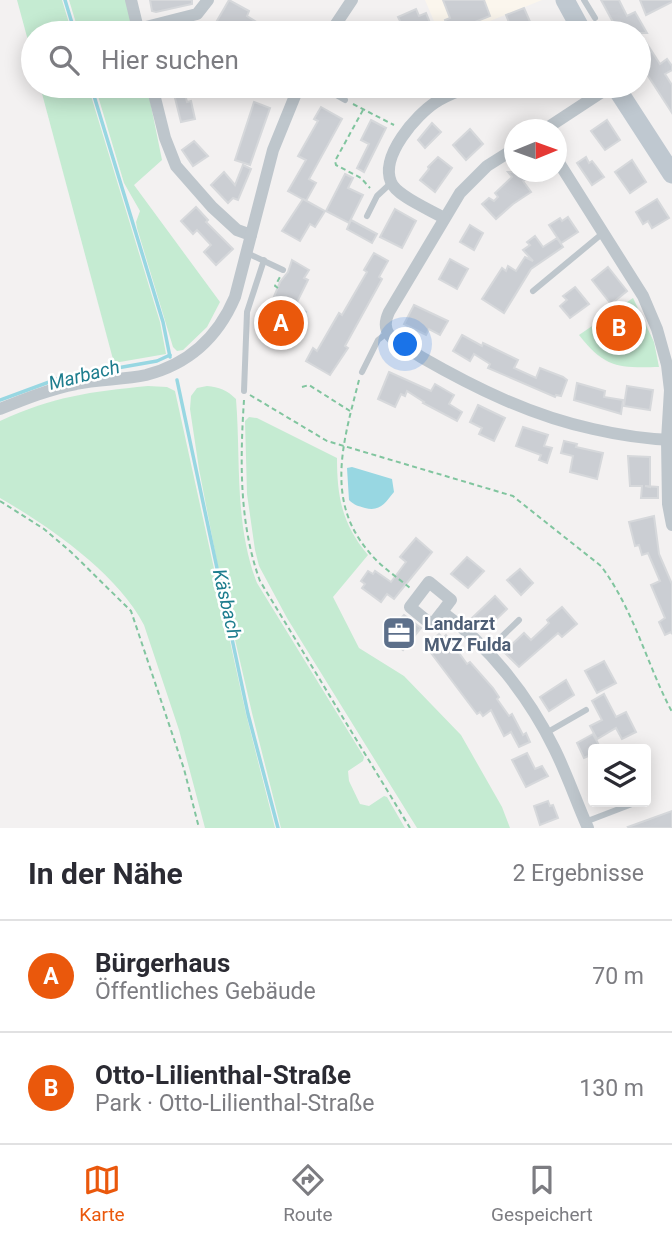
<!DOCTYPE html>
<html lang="de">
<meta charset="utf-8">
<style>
:root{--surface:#fff;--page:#f2f2f3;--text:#2b2b33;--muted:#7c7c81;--line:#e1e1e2;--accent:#ea580c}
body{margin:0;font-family:Roboto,sans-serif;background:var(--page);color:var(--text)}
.controls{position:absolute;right:21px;bottom:21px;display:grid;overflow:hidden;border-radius:7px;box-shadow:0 4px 18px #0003}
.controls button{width:63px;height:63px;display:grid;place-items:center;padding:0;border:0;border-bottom:2px solid var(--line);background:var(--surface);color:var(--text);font:35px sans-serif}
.compass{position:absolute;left:504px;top:119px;width:63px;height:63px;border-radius:50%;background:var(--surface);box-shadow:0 4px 18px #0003;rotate:89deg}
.you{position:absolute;left:406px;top:345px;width:24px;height:24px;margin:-18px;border:5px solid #fff;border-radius:50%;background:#1a73e8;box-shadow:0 0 0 10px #1a73e833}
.badge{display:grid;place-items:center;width:46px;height:46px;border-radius:50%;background:var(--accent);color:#fff;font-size:23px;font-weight:700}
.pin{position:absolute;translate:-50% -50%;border:4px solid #fff;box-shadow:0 2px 7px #0006}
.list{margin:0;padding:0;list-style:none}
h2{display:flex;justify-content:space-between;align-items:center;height:91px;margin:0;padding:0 28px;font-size:30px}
h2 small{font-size:23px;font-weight:400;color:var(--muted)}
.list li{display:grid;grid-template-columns:46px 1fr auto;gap:21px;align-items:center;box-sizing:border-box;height:112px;padding:0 28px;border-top:2px solid var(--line)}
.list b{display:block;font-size:26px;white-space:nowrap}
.list p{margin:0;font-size:23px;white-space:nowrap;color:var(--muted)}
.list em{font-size:23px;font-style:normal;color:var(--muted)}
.icon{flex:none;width:38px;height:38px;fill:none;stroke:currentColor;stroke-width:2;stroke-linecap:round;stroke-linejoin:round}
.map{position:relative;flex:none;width:672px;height:828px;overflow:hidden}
.search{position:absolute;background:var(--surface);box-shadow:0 4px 18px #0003;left:21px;right:21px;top:21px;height:77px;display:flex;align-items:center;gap:18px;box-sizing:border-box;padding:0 24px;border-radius:38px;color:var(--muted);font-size:26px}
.sheet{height:315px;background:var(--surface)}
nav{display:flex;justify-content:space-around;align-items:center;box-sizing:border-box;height:98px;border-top:2px solid var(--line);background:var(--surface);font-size:19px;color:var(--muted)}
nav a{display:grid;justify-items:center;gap:4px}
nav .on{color:var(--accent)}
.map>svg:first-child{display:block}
.commercial{fill:#fbf6ed}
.green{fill:#c5ebd2}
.water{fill:#98d7e2}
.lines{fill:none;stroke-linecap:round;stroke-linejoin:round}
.stream{stroke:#98d7e2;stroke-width:3.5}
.building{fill:#cbced3;stroke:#d6d8db;stroke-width:2}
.path{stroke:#81c59f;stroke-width:2;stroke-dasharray:5 3.5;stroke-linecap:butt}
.lane{stroke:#bec6cc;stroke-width:6}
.street{stroke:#bec6cc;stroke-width:12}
.secondary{stroke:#bfc8d0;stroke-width:19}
.labels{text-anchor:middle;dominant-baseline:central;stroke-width:5;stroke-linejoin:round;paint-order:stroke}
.service-label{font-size:18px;font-weight:bold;fill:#4e5e75;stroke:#fff;text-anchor:start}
.water-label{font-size:19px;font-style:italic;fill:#1d7d8e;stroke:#fff}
</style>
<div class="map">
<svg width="672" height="828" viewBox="0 0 672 828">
<rect width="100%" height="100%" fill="#f3f1f1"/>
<path class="commercial" d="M425,0H542L460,33H439Z"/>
<g class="green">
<path d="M17,0H62L72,33H33V59Z"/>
<path d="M69,0H126L134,33H79Z"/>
<path d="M40,86H88L160,322L166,354L114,363Z"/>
<path d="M95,86H147L162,160L134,185L220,302L207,327L183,350L177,351L173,347L137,228L136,222L140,211L124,183Z"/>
<path d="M633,298L654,342L659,367C618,368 605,368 579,335Z"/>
<path d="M148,386L167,387L175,391L246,714L275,828H205L179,730L144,625C117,573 50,527 0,498V421C55,396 89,392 148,386Z"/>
<path d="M207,386C219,387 227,390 236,399C241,461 234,523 257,583L364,757L363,761L348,771L349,781L360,804L369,806L384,796L387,797L405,828H281L252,713L217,562L199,469L190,409L191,396L197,388Z"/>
<path d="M249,417L257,418L337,458C337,497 342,524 368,555L333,597L359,648L404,676L461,735L502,807L510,828H417L287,618L259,566L255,550L247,494L245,421Z"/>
</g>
<path class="water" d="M352,467L392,479L394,492C385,503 380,512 365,508C358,506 354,505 349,500L347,468Z"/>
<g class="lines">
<g class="stream">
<path d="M65,0L75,33"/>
<path d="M91,86L163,322L170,357"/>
<path d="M177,380L248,714L278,828"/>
<path d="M0,400L60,378L157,361L170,355"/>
</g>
</g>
<g class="building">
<path d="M150,0H192V4L156,12L152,11Z"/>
<path d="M229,0L249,11L247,16L258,23L252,33L236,24L231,33H217L219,29L214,26Z"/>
<path d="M443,0H484L490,16L450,32L445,20L450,18Z"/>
<path d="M601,0H619L627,16L635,12L647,33H640L660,64L667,59L672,66V70L665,74L672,85V113L639,62V33H612L609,27L614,24Z"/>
<path d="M640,0H672V2L646,15Z"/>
<path d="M524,8L535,33H490L510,25L506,15Z"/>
<path d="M416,9L419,16L426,13L433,30L426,33H406L398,17Z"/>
<path d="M172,86H183L187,102L191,101L195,119L181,122Z"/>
<path d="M254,102L270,108L250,165L235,160Z"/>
<path d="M321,107L342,119L309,179L316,183L306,201L288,191L306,160L298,156L318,121L314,119Z"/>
<path d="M371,120L386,128L364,172L357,168L369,144L361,140Z"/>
<path d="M607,120L620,140L605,150L591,131Z"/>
<path d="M432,123L441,132L425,148L418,140Z"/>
<path d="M470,129L483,144L466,160L453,145Z"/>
<path d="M194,141L208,156L193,166L182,150Z"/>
<path d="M438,157L452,168L435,192L420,180L429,169L428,167Z"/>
<path d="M586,157L589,163L592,161L596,166L604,177L592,185L577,163Z"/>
<path d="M632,160L646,182L630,193L615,172Z"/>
<path d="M243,165L251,169L238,200L233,198L228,203L211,185L224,172L235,185Z"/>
<path d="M508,172H536L523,181L531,192L513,204L496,219L482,204L489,198L494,201L498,197L495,193L512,177Z"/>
<path d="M345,174L353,178L348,188L363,195L349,223L326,211Z"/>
<path d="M303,199L325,211L315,227L310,224L300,241L282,231Z"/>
<path d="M657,199L669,218L652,228L648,221L643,224L636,212Z"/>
<path d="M196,207L208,220L206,222L233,249L216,265L204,252L211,245L197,230L193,234L181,221Z"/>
<path d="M395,209L416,221L402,248L380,237Z"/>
<path d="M568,217L578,232L561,243L549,225L560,218L562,221Z"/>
<path d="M351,220L377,234L372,243L347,229Z"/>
<path d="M470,225L483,233L474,250L460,242Z"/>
<path d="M535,236L543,247L557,238L563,247L531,269L504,313L482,299L502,268L506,271L508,266L516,271L525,257L533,261L523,250L530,245L527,242Z"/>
<path d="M374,253L388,261L379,277L382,279L345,346L348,348L330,375L306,361L313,348L317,351L339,313L342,315L367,272L364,270Z"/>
<path d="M450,259L468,269L457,289L439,279Z"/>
<path d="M292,260L309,270L304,278L308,280L295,306L306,312L288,346L259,330L275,300L273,299L280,282L288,272Z"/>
<path d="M608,267L627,291L611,304L592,280Z"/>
<path d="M575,287L589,304L570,318L560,306L567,300L563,296Z"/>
<path d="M414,305L448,321L440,335L429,329L426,335L404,324Z"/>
<path d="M462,335L482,346L483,343L518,360L514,368L536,378L540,368L563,377L567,380L561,396L556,395L555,397L488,368L490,364L474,354L470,361L453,351Z"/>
<path d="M389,372L431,391L435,384L454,395L449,404L462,412L457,421L423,403L424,402L407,391L405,396L401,394L395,407L378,399Z"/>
<path d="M577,383L605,391L604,397L623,400L621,414L574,400Z"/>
<path d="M627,386L653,390L650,410L624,406Z"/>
<path d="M478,405L505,418L494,441L479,434L482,428L470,422Z"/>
<path d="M523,427L548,435L544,446L552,448L547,463L539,460L541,455L516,446Z"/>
<path d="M564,441L577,444L576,447L603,453L597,479L570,472L573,456L561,453Z"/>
<path d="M628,456L650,457V487L645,486L658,487V498H641L642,486H630Z"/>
<path d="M654,516L659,554L672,584V634L671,632L665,635L659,622L665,618L651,585L660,581L648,553L642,555L639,545L635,546L629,522Z"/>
<path d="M416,538L432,552L394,599L387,594L381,602L362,588L365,584L361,581L368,571L373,574L375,571L391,582L406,562L400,557Z"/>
<path d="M467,557L484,571L468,588L451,574Z"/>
<path d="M520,569L533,583L521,595L507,580Z"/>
<path d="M495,596L507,609L484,631L472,618Z"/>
<path d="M562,607L577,624L562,637L558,633L519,667L504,652L524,633L531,640L549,623L547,620Z"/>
<path d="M404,615L421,628L403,650L384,635Z"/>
<path d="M439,634L443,638L446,635L467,664L470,662L493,688L499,697L497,699L509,716L512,714L523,735L526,733L530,742L519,747L511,732L504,736L491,710L483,716L480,712L477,714L425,645Z"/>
<path d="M604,661L616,683L597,693L585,671Z"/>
<path d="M566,680L574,695L549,711L540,697Z"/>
<path d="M604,694L616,717L626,712L636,732L622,739L616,728L597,739L590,726L602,720L592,701Z"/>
<path d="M593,734L601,749H593V754L584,758L577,743Z"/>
<path d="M527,753L535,769L542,766L548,776L526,787L512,760Z"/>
<path d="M548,801L550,806L553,805L558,818L540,825L534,806Z"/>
<path d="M672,811V828H629L628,827Z"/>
</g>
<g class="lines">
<g class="path">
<path d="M353,104L394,125"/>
<path d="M363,110L335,161L336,165L361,178L370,188"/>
<path d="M278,288L275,286L280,277"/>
<path d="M257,323L260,324L266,312L268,313"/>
<path d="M359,380C344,439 324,500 369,552C380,566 397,577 410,588"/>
<path d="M302,387L309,385L350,411"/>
<path d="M250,395L327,441L513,496L519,501L601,566C634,610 647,665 672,712"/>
<path d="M244,400C240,460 239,524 260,581L410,828"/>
<path d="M0,501L44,529L71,552L131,611L184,769L199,828"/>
</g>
<g class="lane">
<path d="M584,0L595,18"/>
<path d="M320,86L345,100"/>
<path d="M367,216L377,196L391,183"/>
<path d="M247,253L283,270"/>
<path d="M533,291L603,233"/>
<path d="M362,372L378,340L387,333"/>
<path d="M244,391L247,312L264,260"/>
<path d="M487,651L519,620"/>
<path d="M546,733L586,710"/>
<path d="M585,822L632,804"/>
</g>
<g class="street">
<path d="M131,0L139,33"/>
<path d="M138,29L197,14L208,0"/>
<path d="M330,33L352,0"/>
<path d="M152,86L165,138L176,166L212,207L237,230L251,235"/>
<path d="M544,130L611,86"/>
<path d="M514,149L487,166L460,193L389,312C385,321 384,328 390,336C397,345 412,351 421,357C475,388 532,416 593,429C619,435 646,439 672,440"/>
<path d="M556,158L643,296L657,329L667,365L670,390L667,440L668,504L672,525"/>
<path d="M444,218C431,210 396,196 391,182C380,156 416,115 436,102C446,95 459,91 470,86"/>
<path d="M0,409C25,399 50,389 76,384C99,379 123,380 146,375C189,364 218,337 235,297L273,150L299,86"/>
<path d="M442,612L432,625L410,607L429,582L451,600L442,612C489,645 529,697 554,748C567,774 576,801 588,828"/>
</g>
<g class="secondary">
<path d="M565,0L583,33"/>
<path d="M615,86L672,174"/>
</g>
</g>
<defs>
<g id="office-square" transform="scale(1.75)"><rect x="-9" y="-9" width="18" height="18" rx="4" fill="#5c6f8a" stroke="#fff"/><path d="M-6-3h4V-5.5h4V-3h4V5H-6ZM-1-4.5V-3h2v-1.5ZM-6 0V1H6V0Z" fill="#fff"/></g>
</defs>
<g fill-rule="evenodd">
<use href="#office-square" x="399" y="633"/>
</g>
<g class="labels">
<g class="service-label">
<text x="424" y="623">Landarzt<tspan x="424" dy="21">MVZ Fulda</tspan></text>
</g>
<g class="water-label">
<text transform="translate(84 375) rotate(-14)">Marbach</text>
<text transform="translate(227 604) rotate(77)">Käsbach</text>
</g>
</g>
</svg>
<div class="controls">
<button><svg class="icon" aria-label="layers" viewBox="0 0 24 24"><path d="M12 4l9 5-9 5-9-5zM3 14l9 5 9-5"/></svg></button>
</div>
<svg class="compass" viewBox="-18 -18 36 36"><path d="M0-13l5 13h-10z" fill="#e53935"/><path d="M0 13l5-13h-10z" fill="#7c7c81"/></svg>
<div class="you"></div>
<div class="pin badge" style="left:281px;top:323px">A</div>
<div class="pin badge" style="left:619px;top:328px">B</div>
<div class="search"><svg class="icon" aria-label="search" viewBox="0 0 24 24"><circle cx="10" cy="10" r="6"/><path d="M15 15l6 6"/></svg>Hier suchen</div>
</div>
<section class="sheet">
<h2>In der Nähe<small>2 Ergebnisse</small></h2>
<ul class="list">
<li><span class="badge">A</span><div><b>Bürgerhaus</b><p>Öffentliches Gebäude</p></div><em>70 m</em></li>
<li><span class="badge">B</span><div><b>Otto-Lilienthal-Straße</b><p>Park · Otto-Lilienthal-Straße</p></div><em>130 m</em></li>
</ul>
</section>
<nav>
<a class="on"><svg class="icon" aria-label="map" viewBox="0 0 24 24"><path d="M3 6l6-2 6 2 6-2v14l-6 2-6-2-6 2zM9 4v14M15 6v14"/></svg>Karte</a>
<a><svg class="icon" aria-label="directions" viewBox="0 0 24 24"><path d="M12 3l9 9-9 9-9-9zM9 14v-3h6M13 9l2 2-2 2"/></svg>Route</a>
<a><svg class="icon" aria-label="saved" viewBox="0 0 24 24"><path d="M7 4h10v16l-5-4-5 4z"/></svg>Gespeichert</a>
</nav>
